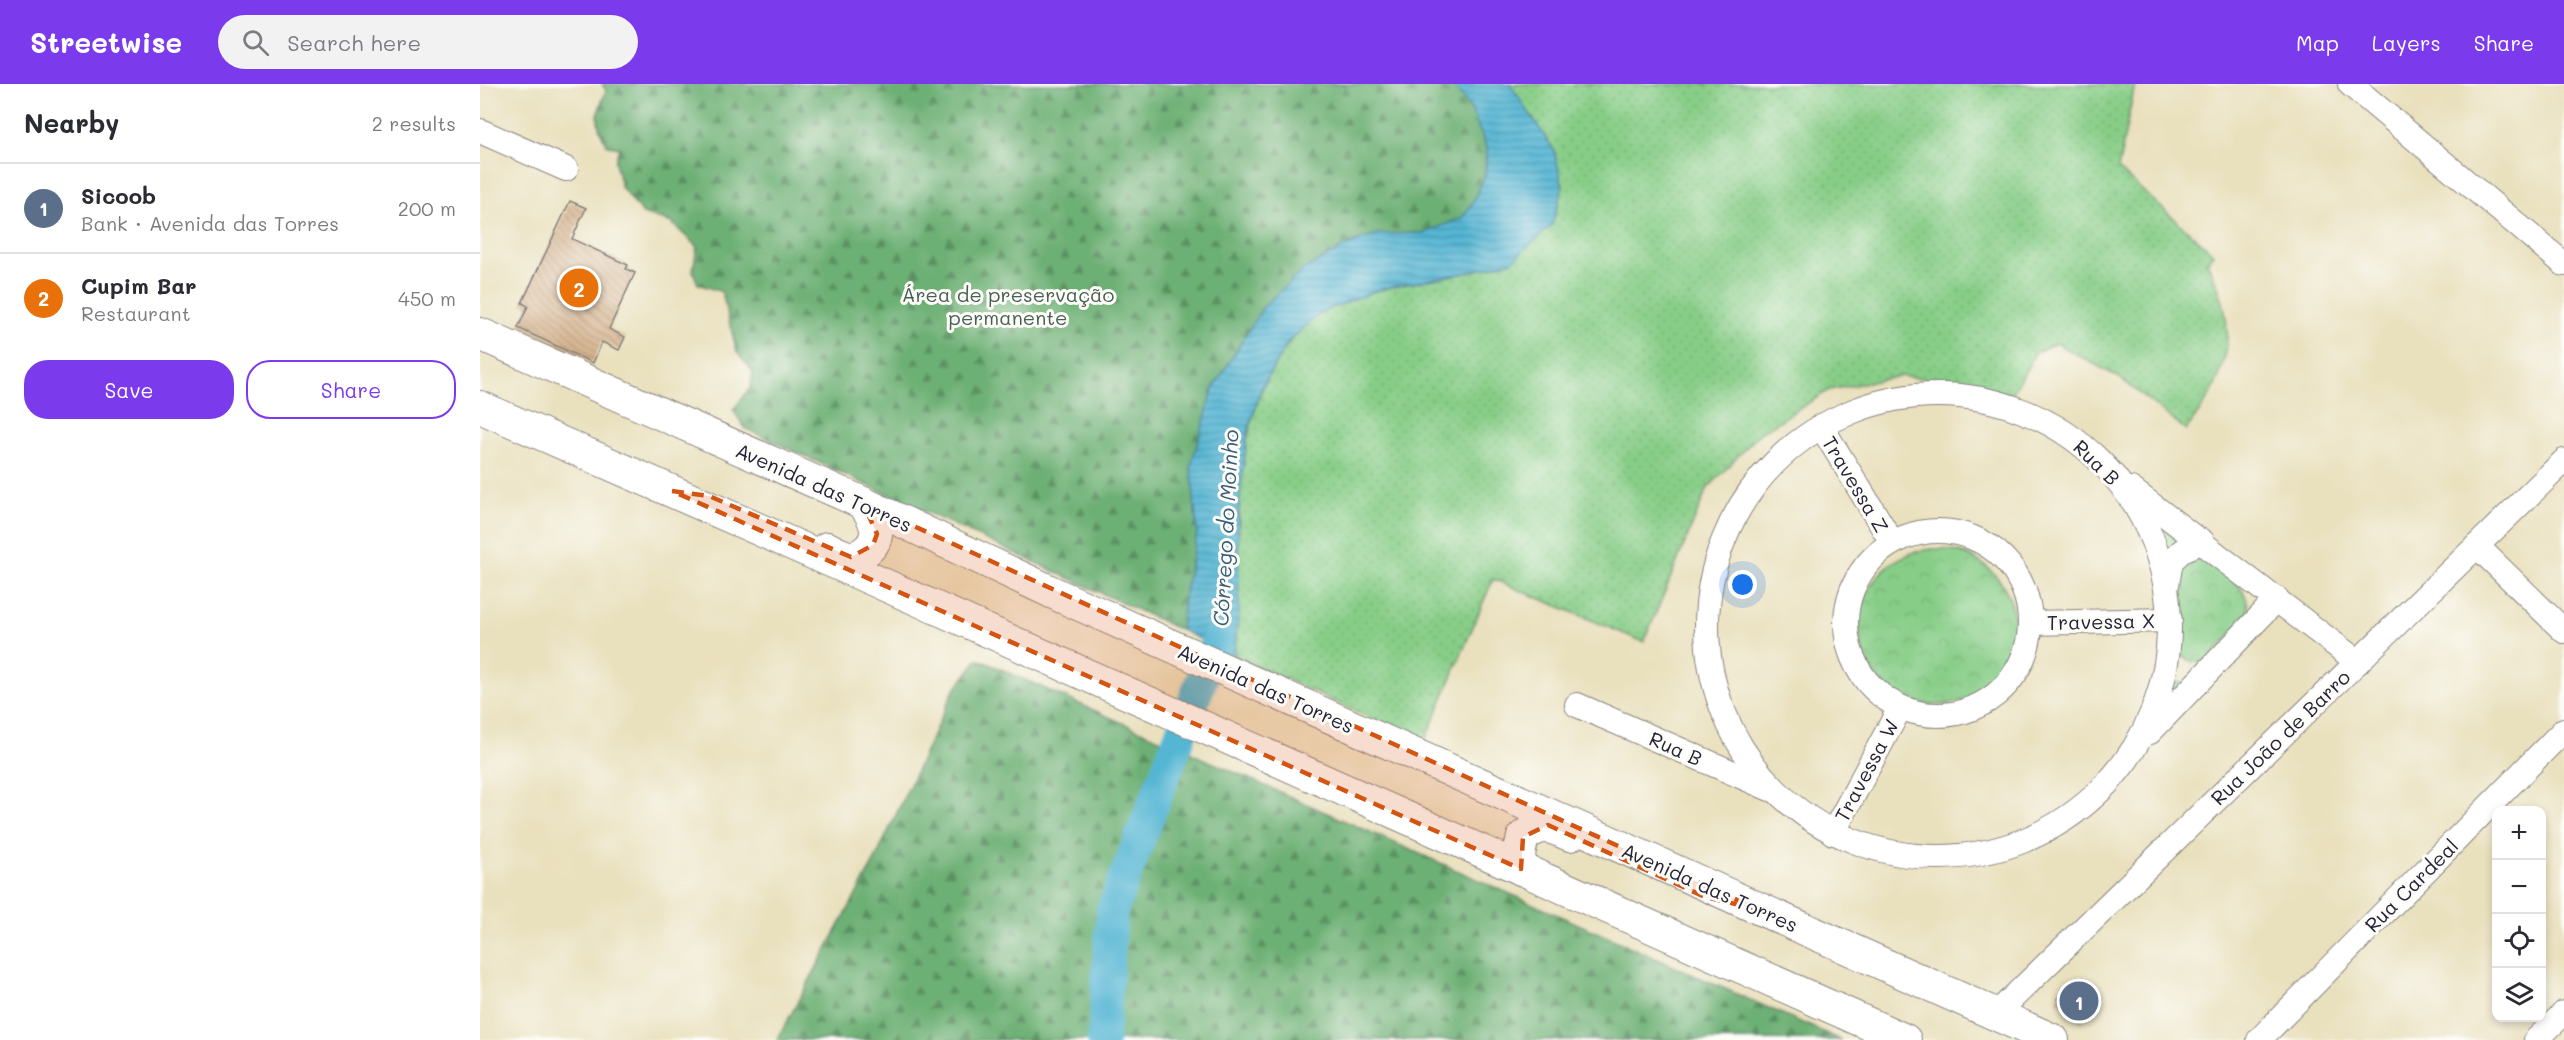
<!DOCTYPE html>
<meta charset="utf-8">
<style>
:root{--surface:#fff;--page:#f2f2f3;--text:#2b2b33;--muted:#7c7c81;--line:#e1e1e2;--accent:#7c3aed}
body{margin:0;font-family:Mali,sans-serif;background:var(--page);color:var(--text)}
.controls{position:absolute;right:18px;bottom:18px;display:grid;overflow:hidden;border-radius:12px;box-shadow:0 3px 9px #0003}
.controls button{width:54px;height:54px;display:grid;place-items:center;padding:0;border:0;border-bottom:2px solid var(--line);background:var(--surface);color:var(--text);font:30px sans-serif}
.you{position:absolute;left:1263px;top:501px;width:21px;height:21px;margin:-15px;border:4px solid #fff;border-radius:50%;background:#1a73e8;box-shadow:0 0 0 9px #1a73e833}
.badge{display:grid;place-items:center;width:39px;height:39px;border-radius:50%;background:var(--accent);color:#fff;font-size:20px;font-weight:700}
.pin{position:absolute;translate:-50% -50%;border:3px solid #fff;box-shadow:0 2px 6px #0006}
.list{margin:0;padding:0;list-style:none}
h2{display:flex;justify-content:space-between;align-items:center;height:78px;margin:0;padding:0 24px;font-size:26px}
h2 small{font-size:20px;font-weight:400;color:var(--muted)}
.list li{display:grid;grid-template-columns:39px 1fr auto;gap:18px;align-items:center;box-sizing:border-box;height:90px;padding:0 24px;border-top:2px solid var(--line)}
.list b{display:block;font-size:22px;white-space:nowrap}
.list p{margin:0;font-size:20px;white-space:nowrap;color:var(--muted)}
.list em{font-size:20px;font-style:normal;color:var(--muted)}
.actions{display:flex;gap:12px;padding:18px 24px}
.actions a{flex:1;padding:14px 0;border:2px solid var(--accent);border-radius:24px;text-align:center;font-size:21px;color:var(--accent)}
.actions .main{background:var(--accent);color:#fff}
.icon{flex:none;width:33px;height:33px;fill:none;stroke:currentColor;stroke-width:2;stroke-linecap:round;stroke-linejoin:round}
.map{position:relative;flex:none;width:2084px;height:956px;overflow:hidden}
header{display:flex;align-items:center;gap:36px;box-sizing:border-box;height:84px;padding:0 30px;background:var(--accent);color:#fff}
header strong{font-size:28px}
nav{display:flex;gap:33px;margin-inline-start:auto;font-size:21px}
.search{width:420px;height:54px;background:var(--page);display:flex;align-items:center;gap:15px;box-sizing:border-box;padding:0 21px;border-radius:33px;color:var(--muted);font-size:22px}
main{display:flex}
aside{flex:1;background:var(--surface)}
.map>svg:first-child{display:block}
.grass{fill:url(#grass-dots);stroke:#547861;stroke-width:1.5}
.forest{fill:url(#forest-firs);stroke:#486958;stroke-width:1.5}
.park{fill:url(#park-crowns);stroke:#547861;stroke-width:1.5}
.water{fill:url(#water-rules);stroke:#3c6c88;stroke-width:1.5}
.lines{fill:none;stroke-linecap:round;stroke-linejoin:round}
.river{stroke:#55b6d4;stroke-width:32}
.building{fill:url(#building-back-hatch)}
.minor-casing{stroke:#86817c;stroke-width:26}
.major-casing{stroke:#86817c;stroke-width:34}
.minor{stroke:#fff;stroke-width:24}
.major{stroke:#fff;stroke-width:32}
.marked{fill:#d45411;fill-opacity:0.2;stroke:#d45411;stroke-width:4.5;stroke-dasharray:12 8;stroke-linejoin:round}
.labels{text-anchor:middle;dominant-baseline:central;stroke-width:6;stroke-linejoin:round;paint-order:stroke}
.park-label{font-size:20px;fill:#455e56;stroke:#fdfcf7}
.street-label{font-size:20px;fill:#22223b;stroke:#fdfcf7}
.water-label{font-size:21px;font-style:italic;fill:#365d78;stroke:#fdfcf7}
</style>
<header>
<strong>Streetwise</strong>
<div class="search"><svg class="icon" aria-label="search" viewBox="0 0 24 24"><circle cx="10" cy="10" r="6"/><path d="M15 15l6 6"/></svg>Search here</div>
<nav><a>Map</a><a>Layers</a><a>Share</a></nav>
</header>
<main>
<aside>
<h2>Nearby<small>2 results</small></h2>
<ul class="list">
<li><span class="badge" style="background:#5c6f8a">1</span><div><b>Sicoob</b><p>Bank · Avenida das Torres</p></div><em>200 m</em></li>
<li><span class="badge" style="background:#e8710a">2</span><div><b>Cupim Bar</b><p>Restaurant</p></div><em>450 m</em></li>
</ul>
<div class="actions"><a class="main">Save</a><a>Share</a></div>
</aside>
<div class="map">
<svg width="2084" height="956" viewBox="0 0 2084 956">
<defs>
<pattern id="grass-dots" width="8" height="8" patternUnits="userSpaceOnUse" patternTransform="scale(1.5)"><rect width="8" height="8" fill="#87cd87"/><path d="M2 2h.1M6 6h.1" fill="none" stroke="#74b075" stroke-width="1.8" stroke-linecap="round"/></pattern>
<pattern id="forest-firs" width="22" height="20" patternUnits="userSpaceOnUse" patternTransform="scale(1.5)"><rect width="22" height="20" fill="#6db074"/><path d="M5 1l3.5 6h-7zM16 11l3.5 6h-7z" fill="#598f60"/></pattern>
<pattern id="park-crowns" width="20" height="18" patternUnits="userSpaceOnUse" patternTransform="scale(1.5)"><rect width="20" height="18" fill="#87cd87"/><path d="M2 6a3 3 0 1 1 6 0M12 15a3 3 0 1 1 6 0" fill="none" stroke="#74b075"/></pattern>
<pattern id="water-rules" width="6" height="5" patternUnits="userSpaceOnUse" patternTransform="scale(1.5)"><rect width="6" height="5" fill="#55b6d4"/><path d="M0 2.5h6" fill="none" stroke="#4694ad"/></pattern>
<pattern id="building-back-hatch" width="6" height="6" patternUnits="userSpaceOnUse" patternTransform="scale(1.5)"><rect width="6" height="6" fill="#d4b18a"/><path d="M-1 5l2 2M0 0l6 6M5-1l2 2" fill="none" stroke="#ac9072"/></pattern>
</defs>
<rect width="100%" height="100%" fill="#fdfcf7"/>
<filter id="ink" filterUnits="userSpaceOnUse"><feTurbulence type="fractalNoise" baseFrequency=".0167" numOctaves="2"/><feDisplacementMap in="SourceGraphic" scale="12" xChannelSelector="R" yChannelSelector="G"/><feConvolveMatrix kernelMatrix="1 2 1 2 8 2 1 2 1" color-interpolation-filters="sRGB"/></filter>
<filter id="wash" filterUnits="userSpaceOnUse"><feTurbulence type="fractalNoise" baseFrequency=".008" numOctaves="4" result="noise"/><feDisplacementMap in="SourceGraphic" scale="24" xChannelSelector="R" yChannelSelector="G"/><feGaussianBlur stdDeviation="1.35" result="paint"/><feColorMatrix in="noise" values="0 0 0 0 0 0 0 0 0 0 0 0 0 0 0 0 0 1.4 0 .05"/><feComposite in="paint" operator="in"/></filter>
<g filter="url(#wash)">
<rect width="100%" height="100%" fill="#e9e0bd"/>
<g class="grass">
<path d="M1030,0H1655L1638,85L1734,170L1727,178C1733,192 1741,207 1744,222C1755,273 1736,307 1706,346L1640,294L1576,259L1556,268L1532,311L1486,299L1421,292L1349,306L1280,349L1227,405L1164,558L1013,495L944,659L754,571C765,472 744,370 795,280C807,260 823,238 844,227C888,204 937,198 985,189L1034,10Z"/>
<path d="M1686,445L1702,455L1686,469L1678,453L1680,448Z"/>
<path d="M1685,594L1709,602L1676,629Z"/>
</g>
<g class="forest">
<path d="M122,0H973L991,25L1007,64L1005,90L993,119L982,134L944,149L899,150L868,161L711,381L717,448L704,514L701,546L266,345L253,326L270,304L273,288L257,268L242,208L218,200L213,187L217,163L192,139L163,130L141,103L135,78L139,64L127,61C114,38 116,30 126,7Z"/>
<path d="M498,575L1361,956H297L394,778L473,608Z"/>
</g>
<g class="park">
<circle cx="1457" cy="543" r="78"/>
<path d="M1714,472C1728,473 1757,497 1764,509C1768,517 1769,525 1767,533L1726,578C1716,579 1707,578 1700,570C1690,557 1692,498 1697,482Z"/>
</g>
<path class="water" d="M973,0H1030L1074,66L1083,103L1072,141L1032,177L985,189L900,205L842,228L808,258L781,305L767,351L758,432L759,526L754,571L701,546L704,514L717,448L711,381L734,303L783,223L824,185L868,161L899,150L944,149L982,134L993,119L1005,91L1007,64L991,25Z"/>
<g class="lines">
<path class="river" d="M623,956L632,826L738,554"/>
</g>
<g id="blocks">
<g class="building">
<path d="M90,117L106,124L92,155L148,181L146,185L155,189L129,245L145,253L139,266L122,258L113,279L38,244L48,222L42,219Z"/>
<path d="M1597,895L1621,918L1601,938L1577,915Z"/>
</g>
</g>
</g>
<g filter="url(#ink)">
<use href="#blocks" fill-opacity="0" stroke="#86817c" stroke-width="1.5"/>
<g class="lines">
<g class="minor-casing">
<g id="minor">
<path d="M1870,0L2084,180"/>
<path d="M0,47L86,85"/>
<circle cx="1458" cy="542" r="231"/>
<path d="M1341,342L1412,458"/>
<path d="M1651,405L1878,578"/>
<circle cx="1458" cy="539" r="92"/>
<path d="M1997,462L2084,547"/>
<path d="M1687,501L1691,477L1703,466L1722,457"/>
<path d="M1551,539L1690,536"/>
<path d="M1097,621L1290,705"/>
<path d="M1670,648L1797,515"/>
<path d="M1353,749L1420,624"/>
<path d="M1516,930L2084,377"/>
<path d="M1779,956L2084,646"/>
<path d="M2056,956L2084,929"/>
</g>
</g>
<g class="major-casing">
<g id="major">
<path d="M0,250L383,419L580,512L1573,956"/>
<path d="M0,323L369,485L1425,956"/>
<path d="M347,464C354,467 362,472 370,473C377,474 382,470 387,466C404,452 394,433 383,419"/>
<path d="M1041,785L1039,770L1043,753C1063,738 1068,742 1090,751"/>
</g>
</g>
<use href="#minor" class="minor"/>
<use href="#major" class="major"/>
</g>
</g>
<path class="marked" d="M192,407L229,412L371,473L393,461L397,450L383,419L1277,825L1225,813L1068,741L1043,753L1041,785Z"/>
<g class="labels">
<g class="park-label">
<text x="528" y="210">Área de preservação<tspan x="528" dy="23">permanente</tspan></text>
</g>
<g class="street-label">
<text transform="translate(1617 378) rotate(44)">Rua B</text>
<text transform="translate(1376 400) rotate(59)">Travessa Z</text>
<text transform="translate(344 403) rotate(24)">Avenida das Torres</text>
<text transform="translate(1621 537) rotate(-1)">Travessa X</text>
<text transform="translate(786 604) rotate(24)">Avenida das Torres</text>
<text transform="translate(1800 653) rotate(-44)">Rua João de Barro</text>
<text transform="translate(1196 664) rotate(24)">Rua B</text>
<text transform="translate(1386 686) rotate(-62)">Travessa W</text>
<text transform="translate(1931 801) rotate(-45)">Rua Cardeal</text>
<text transform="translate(1230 803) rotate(24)">Avenida das Torres</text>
</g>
<g class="water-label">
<text transform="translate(745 444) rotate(-87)">Córrego do Moinho</text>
</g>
</g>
</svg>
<div class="controls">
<button>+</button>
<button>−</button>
<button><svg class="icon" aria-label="locate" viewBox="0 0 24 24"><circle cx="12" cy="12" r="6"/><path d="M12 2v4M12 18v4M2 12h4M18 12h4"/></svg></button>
<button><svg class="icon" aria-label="layers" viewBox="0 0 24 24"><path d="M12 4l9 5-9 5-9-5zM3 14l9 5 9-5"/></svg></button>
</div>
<div class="you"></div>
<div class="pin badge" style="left:1599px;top:917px;background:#5c6f8a">1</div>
<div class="pin badge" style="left:99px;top:204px;background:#e8710a">2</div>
</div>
</main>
